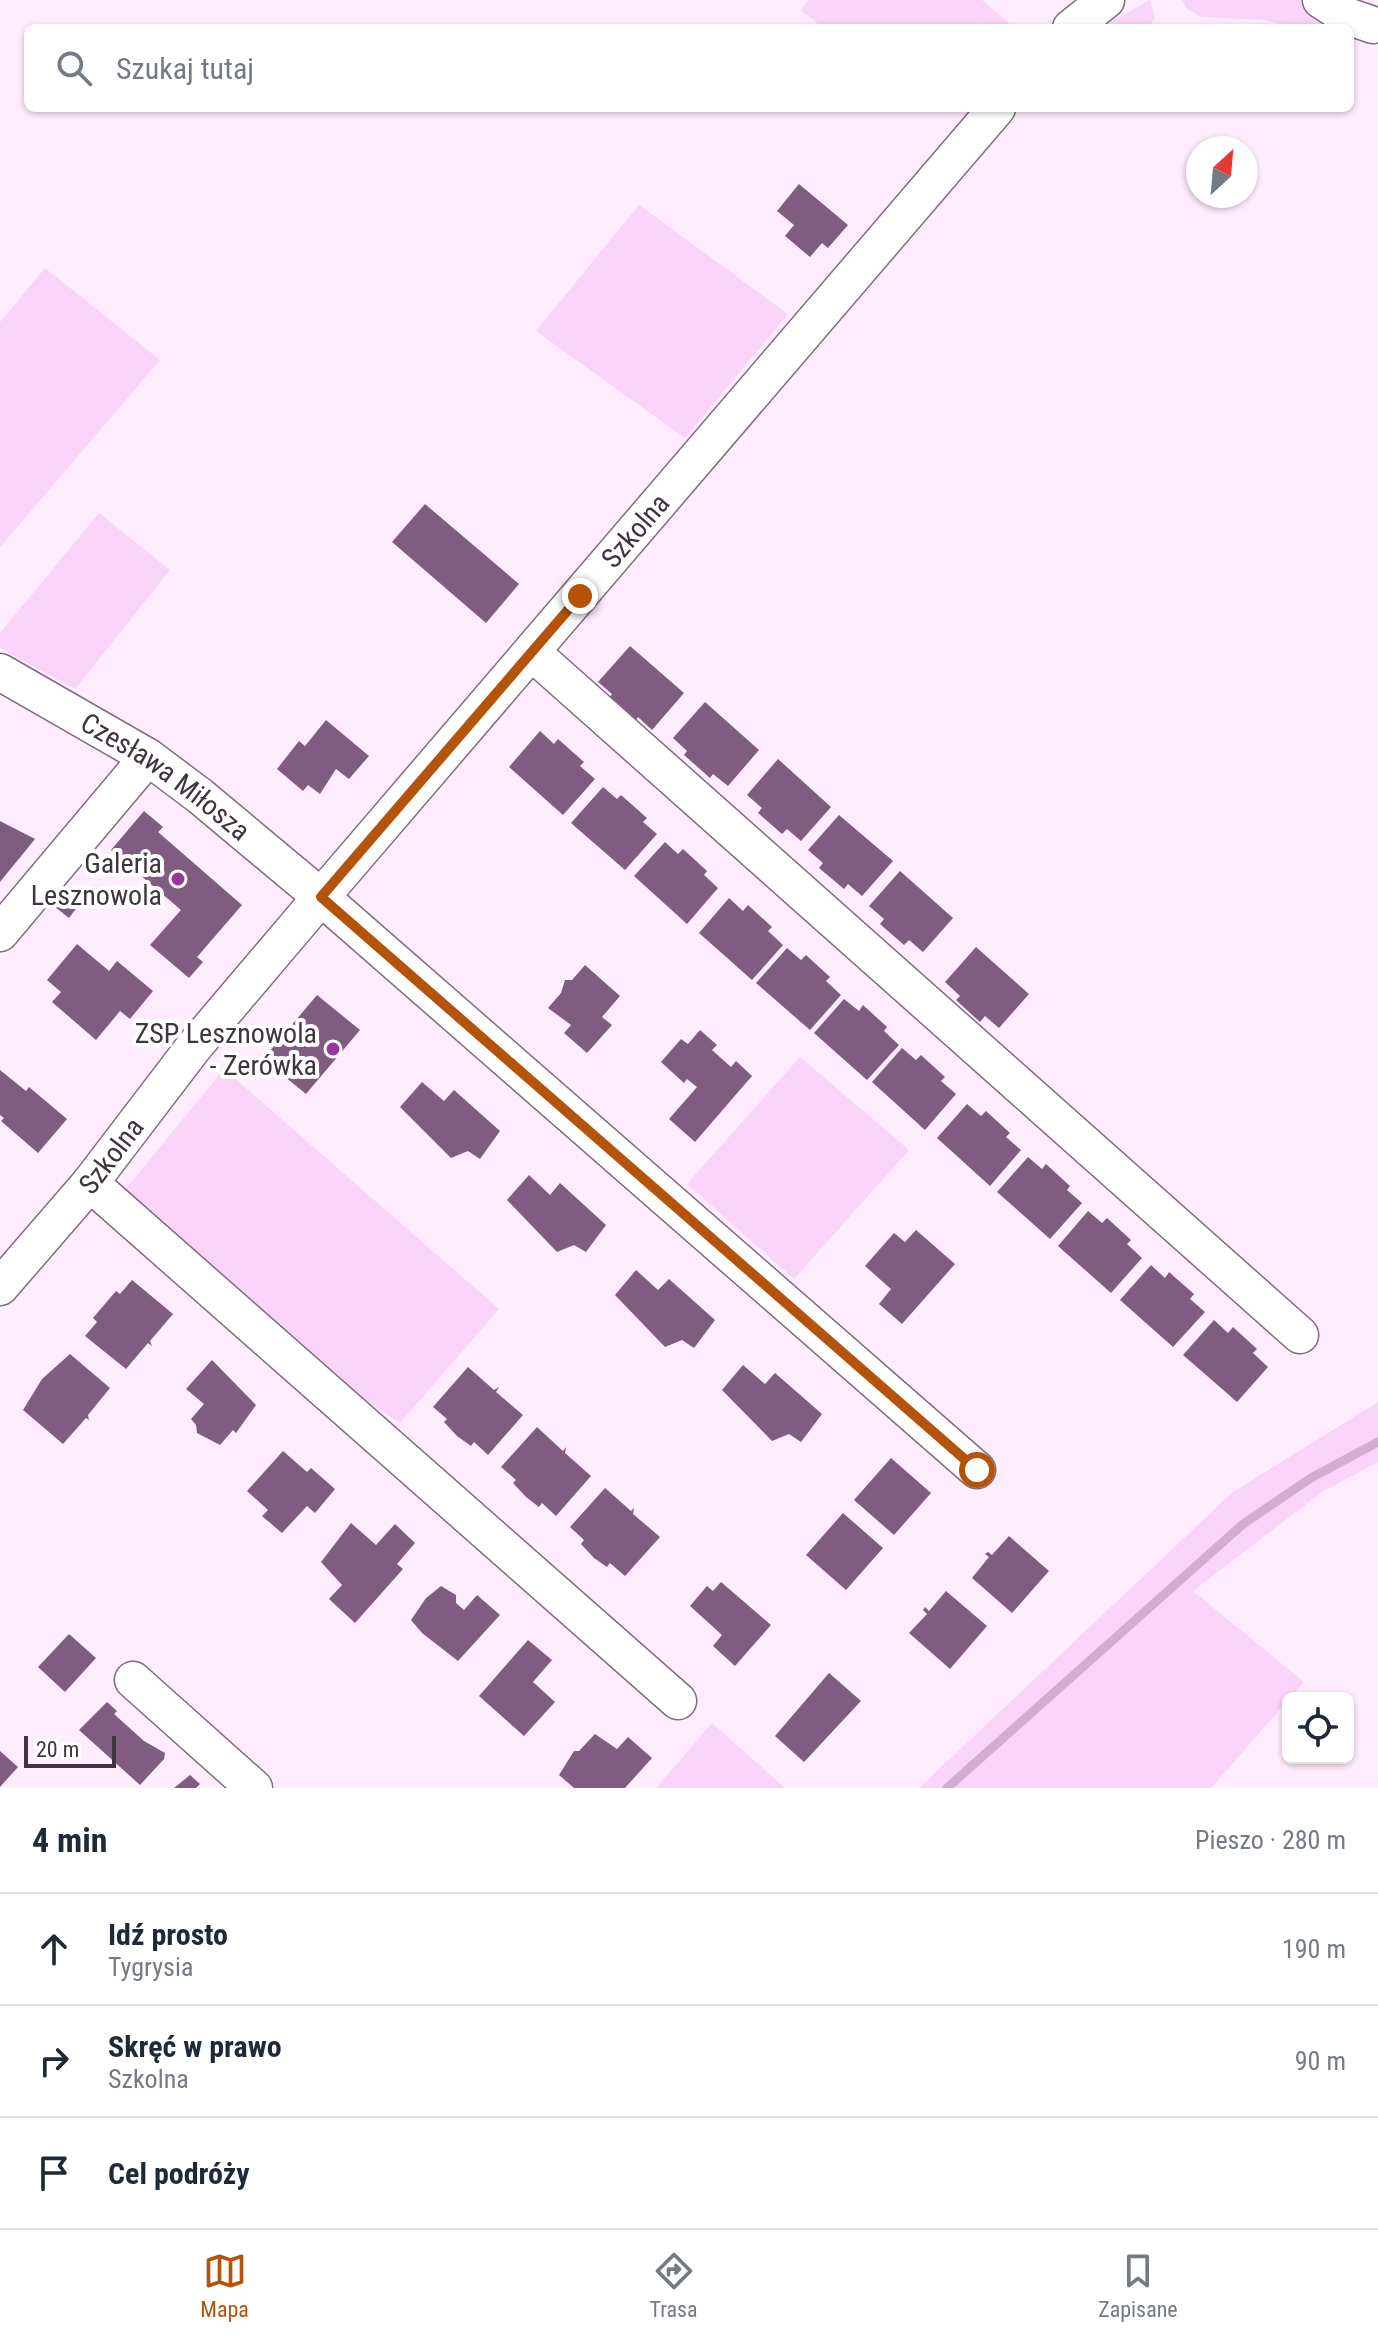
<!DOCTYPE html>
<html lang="pl">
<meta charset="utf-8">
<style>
:root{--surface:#fff;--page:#f6f6f7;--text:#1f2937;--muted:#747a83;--line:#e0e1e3;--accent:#b45309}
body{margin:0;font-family:"Roboto Condensed",sans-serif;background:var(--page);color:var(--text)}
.controls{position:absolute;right:24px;bottom:24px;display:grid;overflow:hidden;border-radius:12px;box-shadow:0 2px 6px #0004}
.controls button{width:72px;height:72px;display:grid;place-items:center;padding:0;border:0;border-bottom:2px solid var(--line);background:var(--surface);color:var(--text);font:40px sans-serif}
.compass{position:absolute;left:1186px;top:136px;width:72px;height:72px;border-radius:50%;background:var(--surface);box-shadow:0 2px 6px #0004;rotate:26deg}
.scale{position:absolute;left:24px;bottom:20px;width:92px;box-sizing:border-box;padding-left:8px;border:4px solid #3e353e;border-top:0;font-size:22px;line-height:28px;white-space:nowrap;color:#3e353e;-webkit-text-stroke:6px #fff;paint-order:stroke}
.stop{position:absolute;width:24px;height:24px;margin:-18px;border:6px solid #b45309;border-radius:50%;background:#fff}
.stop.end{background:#b45309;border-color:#fff;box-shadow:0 2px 8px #0008}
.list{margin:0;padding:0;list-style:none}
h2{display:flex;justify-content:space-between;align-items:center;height:104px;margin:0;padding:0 32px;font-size:34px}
h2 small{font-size:26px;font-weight:400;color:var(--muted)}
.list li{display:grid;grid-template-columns:52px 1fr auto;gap:24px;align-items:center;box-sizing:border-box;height:112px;padding:0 32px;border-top:2px solid var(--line)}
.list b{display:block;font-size:30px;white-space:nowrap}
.list p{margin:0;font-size:26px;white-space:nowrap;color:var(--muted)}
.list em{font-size:26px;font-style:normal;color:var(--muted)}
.icon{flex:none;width:44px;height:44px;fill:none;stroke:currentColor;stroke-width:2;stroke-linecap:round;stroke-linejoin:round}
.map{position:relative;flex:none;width:1378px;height:1788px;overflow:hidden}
.search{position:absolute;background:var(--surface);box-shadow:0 2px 6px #0004;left:24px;right:24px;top:24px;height:88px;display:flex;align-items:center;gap:20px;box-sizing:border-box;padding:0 28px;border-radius:12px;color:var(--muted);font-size:30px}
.sheet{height:440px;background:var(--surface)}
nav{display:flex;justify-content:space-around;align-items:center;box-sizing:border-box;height:112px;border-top:2px solid var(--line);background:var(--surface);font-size:22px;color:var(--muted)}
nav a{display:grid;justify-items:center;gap:4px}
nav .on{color:var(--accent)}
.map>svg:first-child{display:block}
.green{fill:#fad3f9}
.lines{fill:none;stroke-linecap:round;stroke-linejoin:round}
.stream{stroke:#d4abd4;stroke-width:9}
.building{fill:#815c81}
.minor-casing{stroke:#806c80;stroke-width:39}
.minor{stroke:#fff;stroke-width:36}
.route{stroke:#b45309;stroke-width:10}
.poi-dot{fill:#98359b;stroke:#fff;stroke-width:3}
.labels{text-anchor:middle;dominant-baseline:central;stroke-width:8;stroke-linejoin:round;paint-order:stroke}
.street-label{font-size:28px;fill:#3e353e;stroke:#fff}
.poi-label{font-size:28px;fill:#3e353e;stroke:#fff;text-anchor:end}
</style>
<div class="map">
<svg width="1378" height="1788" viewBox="0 0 1378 1788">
<rect width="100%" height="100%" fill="#ffecfe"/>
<g class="green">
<path d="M809,0H982L1014,28H823L801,10Z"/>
<path d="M1150,0L1155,17L1149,28H1101Z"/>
<path d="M1182,0H1300L1338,28H1299L1263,20L1201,17L1187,9Z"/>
<path d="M639,205L788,314L685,438L536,331Z"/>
<path d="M45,268L160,360L0,547V322Z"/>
<path d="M99,513L170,570L75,689L0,648V633Z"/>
<path d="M800,1057L909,1150L794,1279L687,1184Z"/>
<path d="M224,1069L499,1309L400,1423L350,1390L124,1191Z"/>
<path d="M1378,1402V1462L1322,1492L1193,1591L1304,1682L1211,1788H919L1233,1492Z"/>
<path d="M712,1723L785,1788H656Z"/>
</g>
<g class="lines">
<path class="stream" d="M947,1788L1242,1525L1311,1478L1378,1442"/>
</g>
<g class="building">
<path d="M799,184L848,225L828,248L822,243L810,257L785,236L794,225L777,211Z"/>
<path d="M425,504L519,584L486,623L392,542Z"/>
<path d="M630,646L684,693L652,730L638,717L635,722L609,699L612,694L598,682Z"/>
<path d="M705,702L759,750L728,786L713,774L710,778L684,755L687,751L673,738Z"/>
<path d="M326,720L369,756L349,779L336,769L320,794L308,785L303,791L277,769L299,741L305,746Z"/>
<path d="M540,731L554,744L558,739L584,762L580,766L595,779L563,815L509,767Z"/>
<path d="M778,759L831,807L801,841L787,829L782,834L758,813L762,808L747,795Z"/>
<path d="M603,787L617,799L621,795L647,818L643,822L657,834L625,870L571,823Z"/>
<path d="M144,811L163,827L158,832L242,905L197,957L203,962L189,978L150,945L181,910L111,850Z"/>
<path d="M839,815L893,861L862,896L848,884L844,889L819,868L823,863L808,850Z"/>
<path d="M0,821L35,839L0,882Z"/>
<path d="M665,842L678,854L683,849L707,871L704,875L718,888L687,924L634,876Z"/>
<path d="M900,871L953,918L923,952L909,940L904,945L880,924L884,919L869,906Z"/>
<path d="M59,891L78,906L69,918L50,903Z"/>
<path d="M729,898L743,911L748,905L772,927L768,931L783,945L752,980L699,933Z"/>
<path d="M77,944L109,971L117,961L153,991L130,1019L120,1011L96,1040L52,1002L61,992L47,980Z"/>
<path d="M976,947L1029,994L999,1028L985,1016L980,1022L956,1000L960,996L945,982Z"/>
<path d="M787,948L801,960L806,955L830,977L826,981L841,995L810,1030L756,983Z"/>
<path d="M585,965L620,996L602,1017L612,1025L587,1053L564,1033L571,1025L548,1008L561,993L565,980H572Z"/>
<path d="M317,995L360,1030L306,1094L263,1059Z"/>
<path d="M844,999L859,1011L863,1005L887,1027L884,1031L899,1045L867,1080L814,1033Z"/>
<path d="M700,1030L717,1045L712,1050L731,1067L736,1061L752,1076L695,1142L669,1119L697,1087L687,1079L684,1083L661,1062L681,1039L688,1044Z"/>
<path d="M902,1048L916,1060L921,1055L945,1077L941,1081L956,1094L925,1130L872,1082Z"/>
<path d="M0,1070L26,1091L29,1087L67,1119L38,1153L1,1121L4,1118L0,1115Z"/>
<path d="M422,1082L444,1101L454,1090L500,1131L480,1159L468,1151L451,1158L400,1107Z"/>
<path d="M967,1104L981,1116L986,1111L1010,1133L1006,1137L1021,1150L990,1186L937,1138Z"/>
<path d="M1028,1157L1042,1169L1046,1164L1070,1186L1067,1190L1082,1203L1050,1239L997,1192Z"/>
<path d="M529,1175L550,1195L560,1183L606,1225L586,1252L574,1245L557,1252L507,1200Z"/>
<path d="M1088,1211L1102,1223L1107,1218L1131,1240L1127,1244L1142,1258L1111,1293L1058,1246Z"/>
<path d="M916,1230L955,1264L902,1324L879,1304L891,1289L865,1266L894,1233L905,1242Z"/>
<path d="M1151,1265L1165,1278L1169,1272L1194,1294L1190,1299L1205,1312L1173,1347L1120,1300Z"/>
<path d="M636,1270L658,1290L669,1279L715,1320L694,1348L682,1340L665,1347L615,1295Z"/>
<path d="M132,1280L173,1314L150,1341L152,1346L148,1343L126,1369L85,1336L97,1322L93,1318L116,1291L120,1294Z"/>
<path d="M1214,1320L1228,1333L1233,1327L1257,1349L1253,1353L1268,1367L1237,1402L1183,1355Z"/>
<path d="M70,1354L110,1388L88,1415L89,1420L86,1418L63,1444L23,1410L42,1379Z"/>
<path d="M212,1360L256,1405L236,1433L233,1430L220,1445L197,1433L196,1425L191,1419L204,1404L186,1389Z"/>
<path d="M743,1365L765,1384L775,1373L822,1414L801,1442L789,1434L772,1441L722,1390Z"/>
<path d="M468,1367L494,1390L499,1387L496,1392L523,1415L488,1455L474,1442L471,1446L457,1436L444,1422L447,1419L433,1407Z"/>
<path d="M537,1427L563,1451L566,1447L565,1453L591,1476L556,1516L542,1503L539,1507L526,1497L513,1483L516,1480L501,1467Z"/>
<path d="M283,1451L307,1472L311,1468L335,1489L315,1513L307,1506L282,1533L262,1516L268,1510L247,1491Z"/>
<path d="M891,1458L931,1493L894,1535L854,1500Z"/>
<path d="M605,1488L631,1511L634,1508L633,1514L660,1537L625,1576L610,1563L607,1567L594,1558L581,1544L584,1540L570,1527Z"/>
<path d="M843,1513L883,1548L846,1590L806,1555Z"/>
<path d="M351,1523L376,1545L395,1524L415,1543L397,1564L403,1569L355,1623L329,1599L342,1585L321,1562Z"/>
<path d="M1009,1536L1049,1571L1012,1613L972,1578L989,1557L985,1554L988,1552L992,1555Z"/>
<path d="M721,1582L771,1625L735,1666L713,1646L722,1635L690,1606L707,1586L713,1591Z"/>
<path d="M441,1586L456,1595V1603L464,1610L477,1595L500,1615L458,1661L422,1633L411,1620L426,1598Z"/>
<path d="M946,1591L987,1626L950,1669L909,1633L927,1614L923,1610L925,1607L929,1611Z"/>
<path d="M69,1634L96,1658L65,1692L38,1667Z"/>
<path d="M528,1640L552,1660L533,1682L555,1702L524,1736L479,1696Z"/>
<path d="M829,1673L861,1701L804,1762L775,1736Z"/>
<path d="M107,1702L117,1711L114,1714L144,1741L165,1753L164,1759L140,1785L79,1730Z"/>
<path d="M595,1734L617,1749L628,1737L652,1758L625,1788H574L559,1775L574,1751H579Z"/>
<path d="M0,1751L18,1767L0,1787Z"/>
<path d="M190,1775L200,1784L196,1788H174Z"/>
</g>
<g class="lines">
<g class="minor-casing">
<g id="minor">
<path d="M1321,0L1344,15L1373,25"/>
<path d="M1071,28L1106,0"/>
<path d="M545,664L1300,1335"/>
<path id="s1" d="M0,672L148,757L200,796L321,897L977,1470"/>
<path d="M0,933L148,757"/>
<path d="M90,1183L678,1701"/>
<path id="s2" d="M0,1287L90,1183L193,1048L321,897L997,108"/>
<path d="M133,1680L254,1788"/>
</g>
</g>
<use href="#minor" class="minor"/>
</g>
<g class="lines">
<path class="route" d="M580,596L321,897L977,1470"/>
</g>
<g class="poi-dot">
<circle cx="178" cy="879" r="8"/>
<circle cx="333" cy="1049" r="8"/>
</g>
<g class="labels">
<g class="street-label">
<text stroke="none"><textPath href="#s2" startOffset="988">Szkolna</textPath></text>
<text stroke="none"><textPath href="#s1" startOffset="196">Czesława Miłosza</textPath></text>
<text stroke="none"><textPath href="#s2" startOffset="172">Szkolna</textPath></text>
</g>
<g class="poi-label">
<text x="162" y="863">Galeria<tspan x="162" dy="32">Lesznowola</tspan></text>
<text x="317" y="1033">ZSP Lesznowola<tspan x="317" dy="32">- Zerówka</tspan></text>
</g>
</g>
</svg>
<div class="controls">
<button><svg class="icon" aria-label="locate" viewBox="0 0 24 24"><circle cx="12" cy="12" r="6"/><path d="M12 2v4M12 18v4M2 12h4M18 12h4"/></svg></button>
</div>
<svg class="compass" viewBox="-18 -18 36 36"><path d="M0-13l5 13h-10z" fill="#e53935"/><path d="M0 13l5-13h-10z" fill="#747a83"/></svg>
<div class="scale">20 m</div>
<div class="stop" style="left:977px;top:1470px"></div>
<div class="stop end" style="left:580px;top:596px"></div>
<div class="search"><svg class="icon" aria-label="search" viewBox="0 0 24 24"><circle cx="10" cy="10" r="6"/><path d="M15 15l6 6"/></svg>Szukaj tutaj</div>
</div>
<section class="sheet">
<h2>4 min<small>Pieszo · 280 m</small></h2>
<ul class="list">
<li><svg class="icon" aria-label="ahead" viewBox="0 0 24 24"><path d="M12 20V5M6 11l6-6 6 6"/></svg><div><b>Idź prosto</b><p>Tygrysia</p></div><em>190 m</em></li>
<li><svg class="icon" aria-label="right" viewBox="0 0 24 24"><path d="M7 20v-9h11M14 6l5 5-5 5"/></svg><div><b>Skręć w prawo</b><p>Szkolna</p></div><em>90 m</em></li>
<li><svg class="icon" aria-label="arrive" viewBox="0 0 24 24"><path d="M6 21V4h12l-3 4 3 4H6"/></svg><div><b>Cel podróży</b></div></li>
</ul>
</section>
<nav>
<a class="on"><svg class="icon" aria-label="map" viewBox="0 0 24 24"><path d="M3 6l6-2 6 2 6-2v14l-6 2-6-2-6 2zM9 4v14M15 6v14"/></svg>Mapa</a>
<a><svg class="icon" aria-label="directions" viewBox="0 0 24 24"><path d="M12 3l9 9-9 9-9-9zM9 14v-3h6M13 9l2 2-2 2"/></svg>Trasa</a>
<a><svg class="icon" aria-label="saved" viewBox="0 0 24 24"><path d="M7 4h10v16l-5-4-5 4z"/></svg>Zapisane</a>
</nav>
